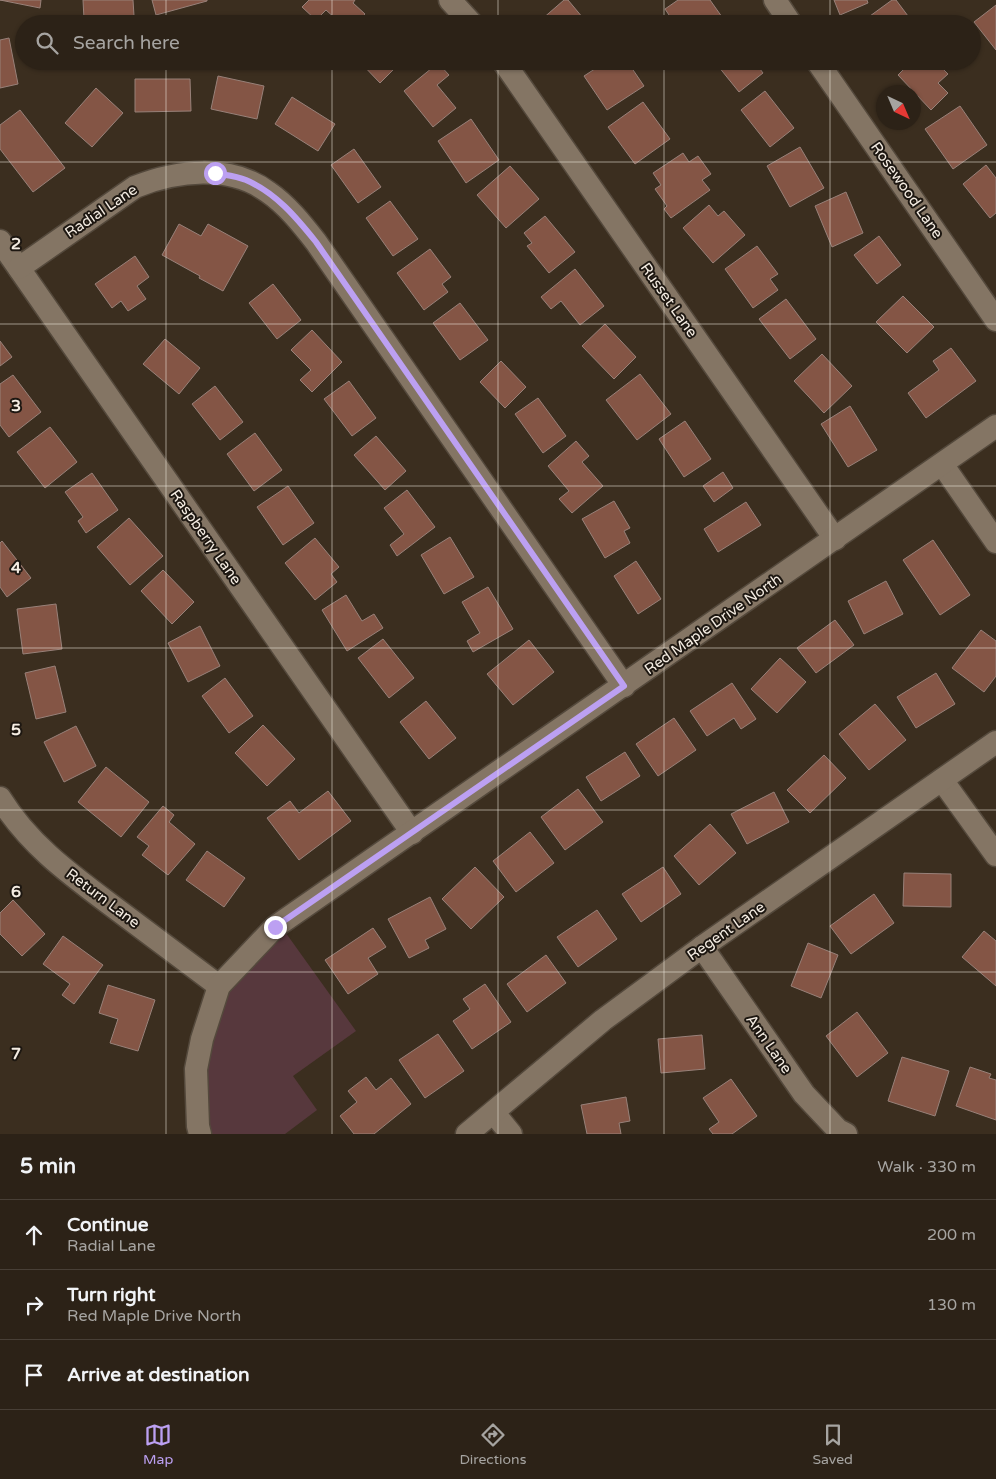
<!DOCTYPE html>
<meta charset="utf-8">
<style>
:root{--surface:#2c2217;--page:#342a20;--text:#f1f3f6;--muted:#a6a4a1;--line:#483f36;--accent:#bca0f2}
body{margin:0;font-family:"Varela Round",sans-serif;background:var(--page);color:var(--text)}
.compass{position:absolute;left:876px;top:85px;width:45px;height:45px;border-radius:50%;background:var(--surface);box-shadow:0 1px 4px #0004;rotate:136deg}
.stop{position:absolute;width:15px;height:15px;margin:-11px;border:4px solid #bca0f2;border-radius:50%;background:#fff}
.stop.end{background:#bca0f2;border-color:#fff;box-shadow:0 1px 5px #0008}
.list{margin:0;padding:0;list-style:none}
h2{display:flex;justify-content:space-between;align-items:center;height:65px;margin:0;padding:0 20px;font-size:21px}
h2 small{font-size:16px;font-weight:400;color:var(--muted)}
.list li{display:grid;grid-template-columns:32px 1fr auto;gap:15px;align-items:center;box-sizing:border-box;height:70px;padding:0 20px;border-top:1px solid var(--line)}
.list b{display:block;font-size:19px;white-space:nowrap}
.list p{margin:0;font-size:16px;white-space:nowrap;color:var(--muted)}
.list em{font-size:16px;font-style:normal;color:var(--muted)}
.icon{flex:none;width:28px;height:28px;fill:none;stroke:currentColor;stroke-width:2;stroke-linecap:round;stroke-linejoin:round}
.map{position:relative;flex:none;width:996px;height:1134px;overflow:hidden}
.search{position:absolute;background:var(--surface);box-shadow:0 1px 4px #0004;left:15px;right:15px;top:15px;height:55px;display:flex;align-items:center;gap:12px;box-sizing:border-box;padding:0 18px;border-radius:28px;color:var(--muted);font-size:19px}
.sheet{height:275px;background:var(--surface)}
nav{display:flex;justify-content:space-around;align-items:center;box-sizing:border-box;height:70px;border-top:1px solid var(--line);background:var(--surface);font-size:14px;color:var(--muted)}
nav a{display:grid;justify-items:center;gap:2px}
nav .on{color:var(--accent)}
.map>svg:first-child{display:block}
.green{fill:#57383d}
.building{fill:#845545;stroke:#988179}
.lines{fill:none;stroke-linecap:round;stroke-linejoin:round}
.street-casing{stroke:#54493c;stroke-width:25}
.street{stroke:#847564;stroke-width:22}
.route{stroke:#bca0f2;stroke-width:6}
.grid{fill:none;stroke:#f4ece2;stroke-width:1;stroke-opacity:0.55}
.labels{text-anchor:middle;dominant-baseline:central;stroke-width:4;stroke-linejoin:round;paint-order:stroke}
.street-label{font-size:15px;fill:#f4ece2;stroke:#1d1711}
.grid-label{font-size:16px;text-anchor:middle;font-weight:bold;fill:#f4ece2;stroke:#1d1711;stroke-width:4;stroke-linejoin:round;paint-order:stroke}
</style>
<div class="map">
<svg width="996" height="1134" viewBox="0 0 996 1134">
<rect width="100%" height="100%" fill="#3b2e1f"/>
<path class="green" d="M283,929L356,1031L293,1076L317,1110L285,1134H205L199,1068L223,986Z"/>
<g class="building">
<path d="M0,0H41L40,8Z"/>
<path d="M83,0H133L134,16L84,19Z"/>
<path d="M152,0H207V1L156,15Z"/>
<path d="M309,0H355L353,3L365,14L355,24H333L337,20L326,10L316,20L302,7Z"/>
<path d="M564,0H568L588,24H545L541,20Z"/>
<path d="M678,0H710L727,24H675L665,9Z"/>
<path d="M834,0H867L868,3L840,15Z"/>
<path d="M892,0H896L914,24H859Z"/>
<path d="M996,5V50L974,22Z"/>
<path d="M9,38L18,84L0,88V40Z"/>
<path d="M359,61H402L380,83Z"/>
<path d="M607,61H627L644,86L607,110L584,76Z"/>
<path d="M714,61H754L763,73L739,92Z"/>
<path d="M912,61H935L948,74L938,83L948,93L931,110L898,75Z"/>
<path d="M438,63L449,75L437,85L456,108L433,127L404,91Z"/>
<path d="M218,76L264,86L257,119L211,109Z"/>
<path d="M135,79H190L191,111L135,112Z"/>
<path d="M96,88L123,113L92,147L65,123Z"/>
<path d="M765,91L794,128L770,147L741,110Z"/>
<path d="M292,97L335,124L318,151L275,124Z"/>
<path d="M643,102L670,139L635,164L608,127Z"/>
<path d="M960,106L987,145L953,169L925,129Z"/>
<path d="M20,110L65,168L33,192L0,149V125Z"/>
<path d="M471,119L499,160L466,183L438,141Z"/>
<path d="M800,147L824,188L790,207L767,166Z"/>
<path d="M354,149L381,187L358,203L331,165Z"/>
<path d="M683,153L689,162L698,156L711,174L702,180L710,190L671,218L664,209L667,206L655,189L661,185L653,173Z"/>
<path d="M986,165L996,178V213L990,218L963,184Z"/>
<path d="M510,166L539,199L506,228L477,195Z"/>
<path d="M846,192L863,233L832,247L815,206Z"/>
<path d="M390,201L418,239L393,256L366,218Z"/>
<path d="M709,205L718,216L724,211L745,235L713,263L683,228Z"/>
<path d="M545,216L575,252L549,273L527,246L532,243L524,233Z"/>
<path d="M179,224L201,236L208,224L248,246L223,291L199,278L200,276L162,255Z"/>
<path d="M879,236L901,265L877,284L854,255Z"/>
<path d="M757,246L778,274L770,279L778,290L753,308L725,269Z"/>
<path d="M430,249L451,277L442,284L448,292L424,310L397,273Z"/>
<path d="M135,256L149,277L137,286L146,299L128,311L121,301L112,308L95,284Z"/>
<path d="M575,269L604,306L580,325L561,301L551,309L541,297Z"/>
<path d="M273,284L301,320L277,339L249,303Z"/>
<path d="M903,296L934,327L907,353L876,322Z"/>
<path d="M786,299L816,339L790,359L759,319Z"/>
<path d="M460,303L488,340L460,360L433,323Z"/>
<path d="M605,324L636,357L614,379L582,346Z"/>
<path d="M312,330L342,362L312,392L300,380L311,370L291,350Z"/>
<path d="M165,339L200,368L179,394L143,364Z"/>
<path d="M0,341L12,357L0,366Z"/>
<path d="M951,348L976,381L926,418L908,393L939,370L933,361Z"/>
<path d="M822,354L852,386L824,413L794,381Z"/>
<path d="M501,361L526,387L505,408L480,382Z"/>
<path d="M640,374L671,414L637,440L606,400Z"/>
<path d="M13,375L41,412L9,437L0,425V384Z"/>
<path d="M349,381L376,418L352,436L324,399Z"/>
<path d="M215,386L243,422L220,440L192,404Z"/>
<path d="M538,398L566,436L543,453L515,414Z"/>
<path d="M850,406L877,450L848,467L821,424Z"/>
<path d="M685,421L711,459L684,477L659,439Z"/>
<path d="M50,427L77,462L45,488L17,452Z"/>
<path d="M255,433L282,470L254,491L227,454Z"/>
<path d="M376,436L406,471L385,490L354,455Z"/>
<path d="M576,441L589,456L582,462L603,486L572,513L559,499L569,491L548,466Z"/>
<path d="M723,472L733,488L714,502L703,486Z"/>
<path d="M92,473L118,510L86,533L78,521L83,517L65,492Z"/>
<path d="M288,486L314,523L283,545L257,507Z"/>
<path d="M407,490L435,527L397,556L390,545L404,534L384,508Z"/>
<path d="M614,501L630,528L624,531L630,543L605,558L582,519Z"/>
<path d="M746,502L761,525L718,552L704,529Z"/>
<path d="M129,518L163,556L130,585L97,547Z"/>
<path d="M450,537L474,577L444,594L421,555Z"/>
<path d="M315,538L339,567L331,574L337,582L315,600L285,563Z"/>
<path d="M933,540L970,595L940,615L903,560Z"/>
<path d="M2,541L31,578L7,597L0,587V543Z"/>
<path d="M636,561L661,599L638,614L614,576Z"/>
<path d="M163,570L194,602L172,624L141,591Z"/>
<path d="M886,581L903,614L864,634L848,601Z"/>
<path d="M488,587L513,629L473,652L467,641L480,633L462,602Z"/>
<path d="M346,595L362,621L374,614L383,628L347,651L322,610Z"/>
<path d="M56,604L62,649L23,654L17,609Z"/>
<path d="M835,620L854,645L816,673L797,648Z"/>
<path d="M200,626L220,666L188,682L168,643Z"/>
<path d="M981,630L996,641V676L984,692L952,668Z"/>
<path d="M383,639L414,678L389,698L358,658Z"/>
<path d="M529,640L554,672L513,705L487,674Z"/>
<path d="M780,658L806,682L777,713L751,689Z"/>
<path d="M55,666L66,712L36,719L25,673Z"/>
<path d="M936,673L955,704L916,728L897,697Z"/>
<path d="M225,678L253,716L229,733L202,696Z"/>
<path d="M732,683L756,719L741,729L734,718L707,736L690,711Z"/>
<path d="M426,701L456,738L429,759L400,722Z"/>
<path d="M875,704L906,740L869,770L839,734Z"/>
<path d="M674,718L696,750L658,776L636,744Z"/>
<path d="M263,725L295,759L267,786L235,753Z"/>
<path d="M76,726L96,766L64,782L44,742Z"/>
<path d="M625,752L640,776L601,801L586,777Z"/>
<path d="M824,755L846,778L810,813L787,790Z"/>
<path d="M106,767L149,802L121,837L78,802Z"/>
<path d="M578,789L603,822L565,850L541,817Z"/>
<path d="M328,791L351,821L299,860L267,818L290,801L299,813Z"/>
<path d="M774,792L789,822L747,844L731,814Z"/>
<path d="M163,806L174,815L169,822L195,844L168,875L142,855L149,846L137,837Z"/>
<path d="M710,824L736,853L699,885L674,856Z"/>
<path d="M530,832L554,863L516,892L493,861Z"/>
<path d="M207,851L245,878L224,907L186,880Z"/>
<path d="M475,867L504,897L471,929L442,899Z"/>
<path d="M663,867L681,894L641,922L622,894Z"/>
<path d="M904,873L951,874V907L903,906Z"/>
<path d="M874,894L894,923L851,954L830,926Z"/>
<path d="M430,897L446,929L425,940L429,948L409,958L388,919Z"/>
<path d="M13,900L45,934L22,956L0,934V913Z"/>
<path d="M597,910L617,939L578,967L557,937Z"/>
<path d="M373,928L386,947L368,958L378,974L348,994L325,960Z"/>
<path d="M984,931L996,941V986L962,957Z"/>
<path d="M63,936L103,965L74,1004L62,995L70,984L43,964Z"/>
<path d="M808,943L838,955L821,998L791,986Z"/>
<path d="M546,955L566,983L527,1012L507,984Z"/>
<path d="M485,984L511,1022L472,1049L453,1021L470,1009L463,999Z"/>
<path d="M108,985L155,1000L138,1051L110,1043L118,1019L99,1013Z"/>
<path d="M857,1012L888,1053L857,1077L826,1036Z"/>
<path d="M438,1034L464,1071L425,1098L399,1060Z"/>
<path d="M702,1035L705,1069L661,1073L658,1039Z"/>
<path d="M902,1057L949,1071L935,1116L888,1101Z"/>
<path d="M970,1067L991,1074L989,1078L996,1080V1120L956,1106Z"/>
<path d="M366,1077L376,1090L391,1078L411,1104L374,1134H354L340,1116L357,1102L348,1091Z"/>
<path d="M731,1079L757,1116L732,1134H713L709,1129L719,1122L703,1098Z"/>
<path d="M626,1097L630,1121L619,1123L621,1134H587L581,1105Z"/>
</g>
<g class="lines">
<g class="street-casing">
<g id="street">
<path d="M450,0L472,24"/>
<path d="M775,0L791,24"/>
<path d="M503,61L835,539"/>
<path d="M817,61L996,320"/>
<path d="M0,241L412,833"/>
<path d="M19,268L135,187C177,170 230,164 268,192C287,205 302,224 316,242L624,686"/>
<path d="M942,464L996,542"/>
<path d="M942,780L996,855"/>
<path d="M0,798C29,845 71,875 115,908C150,934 184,960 219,986"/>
<path d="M702,947L804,1094L838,1130L846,1134"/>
<path d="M494,1113L511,1134"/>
<path d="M200,1134L198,1126L196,1069L202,1039L219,986L275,927L996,426"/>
<path d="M467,1134L603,1020L702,947L996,742"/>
</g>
</g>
<use href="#street" class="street"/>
</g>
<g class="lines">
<path class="route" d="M215,173C225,175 236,176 246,180C276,193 296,217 316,242L624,686L275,927"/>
</g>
<path class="grid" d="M166,0V24M332,0V24M498,0V24M664,0V24M830,0V24M166,61V1134M332,61V1134M498,61V1134M664,61V1134M830,61V1134M0,162H996M0,324H996M0,486H996M0,648H996M0,810H996M0,972H996"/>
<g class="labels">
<g class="street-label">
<text transform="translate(907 190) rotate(55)">Rosewood Lane</text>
<text transform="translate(101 211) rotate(-34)">Radial Lane</text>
<text transform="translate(669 300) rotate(55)">Russet Lane</text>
<text transform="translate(206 537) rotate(55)">Raspberry Lane</text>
<text transform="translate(713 624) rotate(-35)">Red Maple Drive North</text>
<text transform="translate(103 898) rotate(37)">Return Lane</text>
<text transform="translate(726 931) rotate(-35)">Regent Lane</text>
<text transform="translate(769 1044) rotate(55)">Ann Lane</text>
</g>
</g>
<g class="grid-label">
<text x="16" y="249">2</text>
<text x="16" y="411">3</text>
<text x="16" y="573">4</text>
<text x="16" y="735">5</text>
<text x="16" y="897">6</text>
<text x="16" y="1059">7</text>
</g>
</svg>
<svg class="compass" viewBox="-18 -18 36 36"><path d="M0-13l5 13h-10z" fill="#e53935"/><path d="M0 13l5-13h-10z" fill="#a6a4a1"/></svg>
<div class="stop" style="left:215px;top:173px"></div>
<div class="stop end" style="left:275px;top:927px"></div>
<div class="search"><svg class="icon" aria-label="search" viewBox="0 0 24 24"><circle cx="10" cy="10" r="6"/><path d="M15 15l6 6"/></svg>Search here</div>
</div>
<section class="sheet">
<h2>5 min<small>Walk · 330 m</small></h2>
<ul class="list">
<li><svg class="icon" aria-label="ahead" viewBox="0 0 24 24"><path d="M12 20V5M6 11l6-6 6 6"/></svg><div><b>Continue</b><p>Radial Lane</p></div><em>200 m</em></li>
<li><svg class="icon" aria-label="right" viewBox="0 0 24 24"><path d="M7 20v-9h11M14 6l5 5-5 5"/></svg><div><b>Turn right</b><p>Red Maple Drive North</p></div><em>130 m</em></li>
<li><svg class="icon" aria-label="arrive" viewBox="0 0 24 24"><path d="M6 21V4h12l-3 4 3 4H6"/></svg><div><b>Arrive at destination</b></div></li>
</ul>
</section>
<nav>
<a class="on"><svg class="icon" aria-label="map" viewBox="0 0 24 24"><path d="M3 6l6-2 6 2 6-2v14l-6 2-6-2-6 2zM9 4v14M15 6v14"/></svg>Map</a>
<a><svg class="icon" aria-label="directions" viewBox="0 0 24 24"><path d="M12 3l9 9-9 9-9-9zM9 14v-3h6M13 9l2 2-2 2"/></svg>Directions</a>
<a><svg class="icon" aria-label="saved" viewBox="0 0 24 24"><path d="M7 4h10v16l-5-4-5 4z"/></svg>Saved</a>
</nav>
